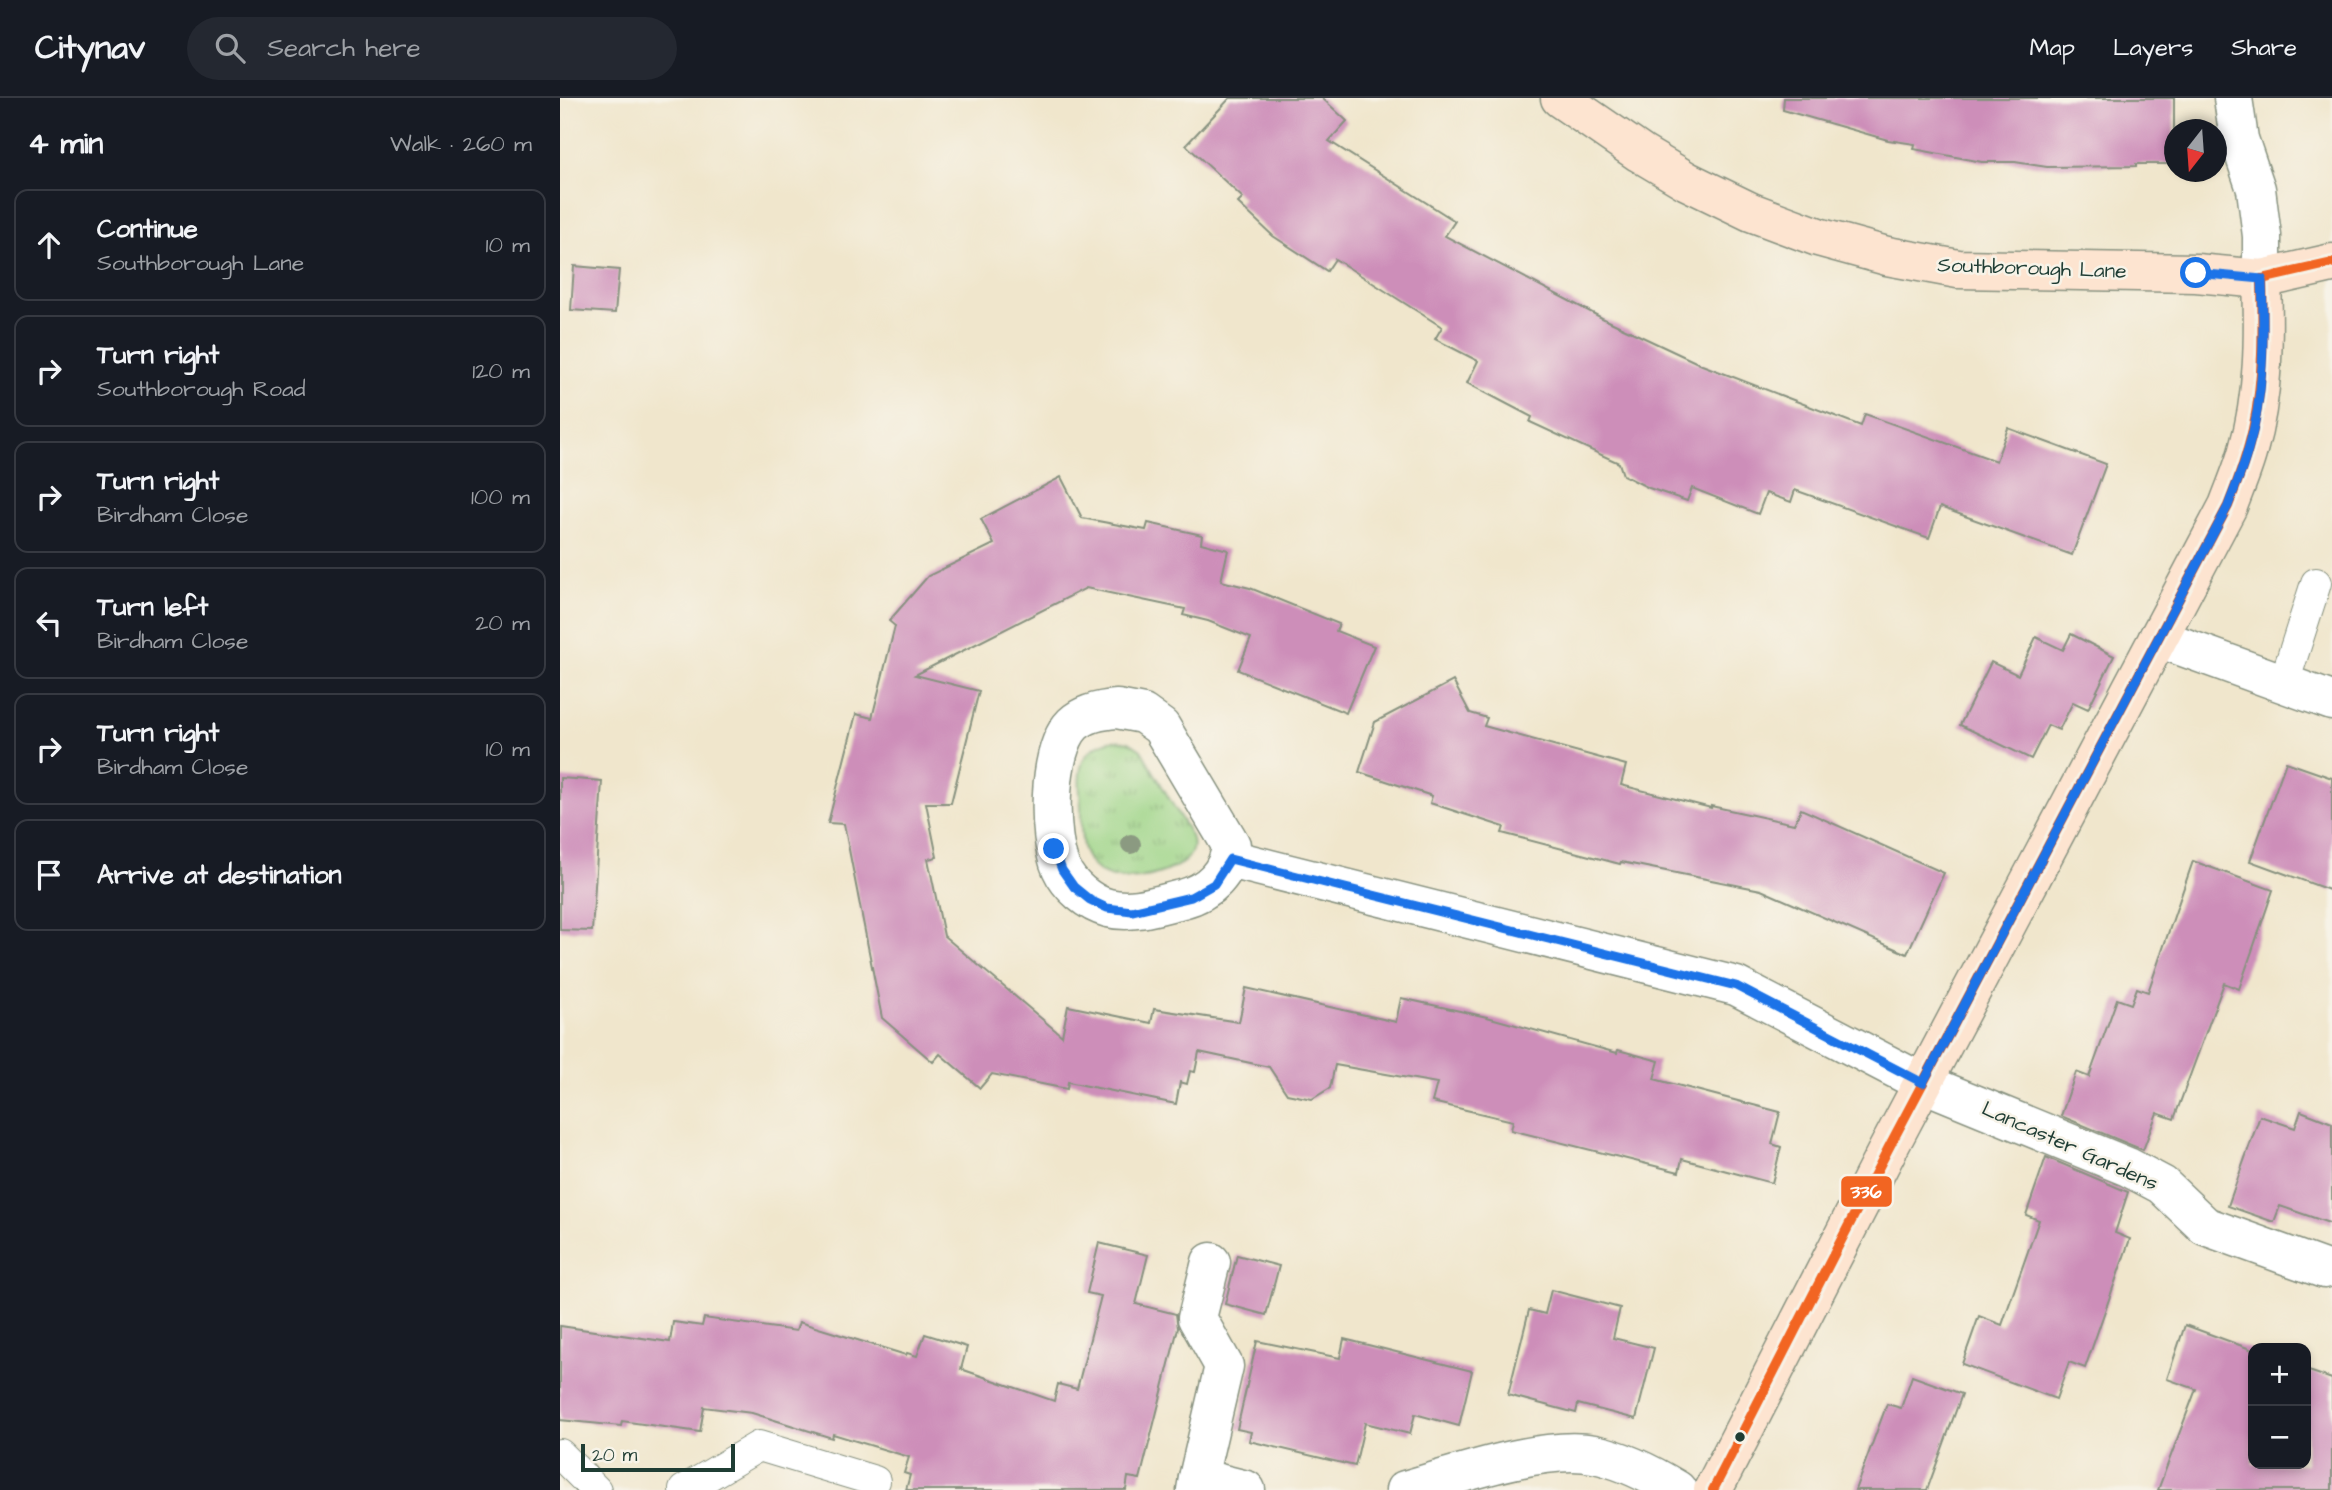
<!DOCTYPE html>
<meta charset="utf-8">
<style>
:root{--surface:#171b24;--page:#242831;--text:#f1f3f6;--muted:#9ea1a6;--line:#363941}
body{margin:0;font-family:"Architects Daughter",sans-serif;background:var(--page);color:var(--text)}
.controls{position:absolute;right:21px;bottom:21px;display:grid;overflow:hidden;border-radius:14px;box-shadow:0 4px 10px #0003}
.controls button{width:63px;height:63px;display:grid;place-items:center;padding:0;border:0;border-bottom:2px solid var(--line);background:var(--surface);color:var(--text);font:35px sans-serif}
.compass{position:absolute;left:1604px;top:21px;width:63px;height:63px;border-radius:50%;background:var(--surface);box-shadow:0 4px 10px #0003;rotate:197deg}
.scale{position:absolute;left:21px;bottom:18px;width:154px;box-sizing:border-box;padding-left:7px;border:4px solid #1f3d34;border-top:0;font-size:19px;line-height:24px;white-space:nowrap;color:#1f3d34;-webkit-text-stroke:5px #f7f3e8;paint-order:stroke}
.stop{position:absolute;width:21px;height:21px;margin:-16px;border:5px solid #1a73e8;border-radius:50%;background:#fff}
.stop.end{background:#1a73e8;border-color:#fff;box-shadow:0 2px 7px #0008}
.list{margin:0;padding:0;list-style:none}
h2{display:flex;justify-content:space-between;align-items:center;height:91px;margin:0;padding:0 28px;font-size:30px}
h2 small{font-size:23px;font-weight:400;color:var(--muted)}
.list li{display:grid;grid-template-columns:46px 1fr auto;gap:21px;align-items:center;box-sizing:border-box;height:112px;margin:0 14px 14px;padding:0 14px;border:2px solid var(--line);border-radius:14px}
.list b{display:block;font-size:26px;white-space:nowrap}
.list p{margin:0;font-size:23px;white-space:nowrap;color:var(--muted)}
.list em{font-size:23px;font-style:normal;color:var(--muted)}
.icon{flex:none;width:38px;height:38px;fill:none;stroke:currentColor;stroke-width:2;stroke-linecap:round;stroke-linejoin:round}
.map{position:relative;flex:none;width:1772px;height:1392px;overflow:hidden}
header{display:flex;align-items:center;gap:42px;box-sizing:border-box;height:98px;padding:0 35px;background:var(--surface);border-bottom:2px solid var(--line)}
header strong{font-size:33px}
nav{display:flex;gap:38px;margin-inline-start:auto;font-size:24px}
.search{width:490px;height:63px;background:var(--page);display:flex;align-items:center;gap:18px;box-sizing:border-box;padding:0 24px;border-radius:38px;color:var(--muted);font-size:26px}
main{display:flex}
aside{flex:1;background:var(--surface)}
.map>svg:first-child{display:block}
.grass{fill:url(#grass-tufts);stroke:#5e885d;stroke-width:2}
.building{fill:#cd8eb9}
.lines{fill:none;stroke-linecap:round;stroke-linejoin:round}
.lane-casing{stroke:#889280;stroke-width:32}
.street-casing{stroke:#889280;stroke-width:41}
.secondary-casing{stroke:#889280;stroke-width:41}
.lane{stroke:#fff;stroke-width:30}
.street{stroke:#fff;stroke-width:38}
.secondary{stroke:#fde4d0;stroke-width:38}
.bus-1-casing{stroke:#f7f3e8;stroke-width:16}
.bus-1{stroke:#f26522;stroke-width:10}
.tree{fill:#8b9a81}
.route{stroke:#1a73e8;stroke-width:9}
.bus-dot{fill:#1f3d34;stroke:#f7f3e8;stroke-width:2.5}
.labels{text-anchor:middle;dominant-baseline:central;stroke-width:5;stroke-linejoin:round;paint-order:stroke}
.street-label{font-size:21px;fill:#1f3d34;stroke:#f7f3e8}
.line-badge{stroke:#f7f3e8;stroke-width:2.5}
.badge-label{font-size:19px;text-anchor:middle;font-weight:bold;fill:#fff}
</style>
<header>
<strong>Citynav</strong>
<div class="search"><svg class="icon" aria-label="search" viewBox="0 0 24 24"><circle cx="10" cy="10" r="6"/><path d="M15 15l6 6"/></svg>Search here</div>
<nav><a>Map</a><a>Layers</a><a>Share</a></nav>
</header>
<main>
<aside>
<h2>4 min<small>Walk · 260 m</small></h2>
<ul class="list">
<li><svg class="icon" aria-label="ahead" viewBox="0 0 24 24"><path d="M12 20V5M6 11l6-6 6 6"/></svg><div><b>Continue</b><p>Southborough Lane</p></div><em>10 m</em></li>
<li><svg class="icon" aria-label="right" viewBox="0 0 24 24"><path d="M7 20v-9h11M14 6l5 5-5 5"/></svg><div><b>Turn right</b><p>Southborough Road</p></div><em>120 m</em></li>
<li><svg class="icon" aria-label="right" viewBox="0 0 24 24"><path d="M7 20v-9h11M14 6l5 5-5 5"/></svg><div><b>Turn right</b><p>Birdham Close</p></div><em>100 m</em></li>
<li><svg class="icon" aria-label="left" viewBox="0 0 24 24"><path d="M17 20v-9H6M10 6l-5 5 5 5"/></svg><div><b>Turn left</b><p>Birdham Close</p></div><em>20 m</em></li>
<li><svg class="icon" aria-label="right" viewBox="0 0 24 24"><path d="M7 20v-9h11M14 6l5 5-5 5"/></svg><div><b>Turn right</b><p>Birdham Close</p></div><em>10 m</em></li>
<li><svg class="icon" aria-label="arrive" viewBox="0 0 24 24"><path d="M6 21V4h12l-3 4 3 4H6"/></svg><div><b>Arrive at destination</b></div></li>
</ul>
</aside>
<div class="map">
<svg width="1772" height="1392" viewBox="0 0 1772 1392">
<defs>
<pattern id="grass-tufts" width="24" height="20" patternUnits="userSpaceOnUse" patternTransform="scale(1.75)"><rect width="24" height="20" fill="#9cd486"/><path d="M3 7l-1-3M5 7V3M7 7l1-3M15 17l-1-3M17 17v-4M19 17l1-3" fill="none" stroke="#7fad6e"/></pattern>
</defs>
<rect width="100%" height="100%" fill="#f7f3e8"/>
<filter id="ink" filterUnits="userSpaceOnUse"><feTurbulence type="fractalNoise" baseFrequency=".0143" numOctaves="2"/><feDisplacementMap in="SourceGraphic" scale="14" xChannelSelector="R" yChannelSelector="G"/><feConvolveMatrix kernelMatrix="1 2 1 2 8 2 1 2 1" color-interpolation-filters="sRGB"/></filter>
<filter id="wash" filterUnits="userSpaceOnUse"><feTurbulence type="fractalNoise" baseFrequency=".00686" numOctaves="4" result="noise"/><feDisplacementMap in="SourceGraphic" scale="28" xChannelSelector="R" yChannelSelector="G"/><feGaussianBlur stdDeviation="1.57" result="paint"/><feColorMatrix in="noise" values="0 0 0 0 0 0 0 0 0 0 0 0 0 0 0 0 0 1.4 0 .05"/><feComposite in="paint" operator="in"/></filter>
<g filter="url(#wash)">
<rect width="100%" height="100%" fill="#f0e6cc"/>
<path class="grass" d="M555,642L569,644L581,652L631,738C636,752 629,762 617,768C587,783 537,792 524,752C520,739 521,722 521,709C520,693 517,675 524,661C531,649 542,644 555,642Z"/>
<g id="blocks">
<g class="building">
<path d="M670,0H762L787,23L769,43L895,123L885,138L1042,220L1142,267L1301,328L1305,316L1436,363L1448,330L1546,366L1512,457L1380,409L1369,440L1235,392L1231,404L1206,395L1198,416L1132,390L1127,403L1089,390L1063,377L1059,365L970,324L972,319L907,285L918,263L875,241L882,229L775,161L767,173L713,138L678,105L683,100L626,47Z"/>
<path d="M1224,0H1614V60L1613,66H1576V68L1487,69L1455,64H1422L1354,51L1355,46L1328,42L1223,12Z"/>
<path d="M14,168L59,172L55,215L11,212Z"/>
<path d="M501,379L522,420L586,432L588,425L642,437L641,445L668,452L661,483L690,490L779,526L776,533L814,548L786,615L678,572L691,540L648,523L623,517L625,511L526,490L355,577L419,593L391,705H366L377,759L368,761L384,838L502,938L508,908L591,925L594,911L679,924L686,890L836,924L841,900L927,919L1057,955L1058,952L1099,963L1094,981L1220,1014L1212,1046L1221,1049L1212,1085L1122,1061L1119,1074L951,1032L953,1023L872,1004L877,985L775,967L770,990L752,1001L727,996L709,969L639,954L635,974L630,973L627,986L620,984L616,1006L508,984L507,991L432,976L420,990L380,956L373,964L322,920L284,726L268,725L296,616L312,620L335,528L329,523L362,485L368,478L434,446L421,421Z"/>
<path d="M1511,536L1554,558L1528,611L1513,604L1499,632L1488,627L1471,661L1400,627L1431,564L1458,577L1476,539L1503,552Z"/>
<path d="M893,583L910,615L927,620L924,628L1066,667L1061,687L1151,710V708L1234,726L1241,711L1384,775L1347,856L1201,792L1061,764L1060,766L942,735L944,729L870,705L872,698L799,674L815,624Z"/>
<path d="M1726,664L1772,680V793L1690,763Z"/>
<path d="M0,680L42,683L32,833L0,832Z"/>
<path d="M1633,763L1713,792L1679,891L1664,885L1614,1021L1597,1015L1583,1052L1501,1018L1516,974L1529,979L1557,901L1571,906L1577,890L1588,894Z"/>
<path d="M1741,1013L1772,1025V1126L1720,1108L1714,1124L1668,1108L1700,1018L1735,1030Z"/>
<path d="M1486,1059L1568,1094L1555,1135L1570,1141L1525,1270L1509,1264L1496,1301L1402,1266L1419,1218L1442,1227L1479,1122L1466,1117Z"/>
<path d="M539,1145L588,1157L576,1206L616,1216L618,1230L580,1381L568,1379L566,1392H346L350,1377L344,1375L349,1359L273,1336L272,1340L192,1315L144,1309L140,1334L62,1323L61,1328L0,1322V1228L110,1244L113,1224L142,1228L144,1220L236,1233L239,1224L346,1257L347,1255L357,1258L365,1236L407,1249L401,1271L494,1303L498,1286L517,1291L541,1198L527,1195Z"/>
<path d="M677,1157L719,1168L706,1217L665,1206Z"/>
<path d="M991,1192L1060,1210L1053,1240L1094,1250L1076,1321L1018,1306L1016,1315L948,1297L969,1212L985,1216Z"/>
<path d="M1625,1227L1693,1252V1366H1746V1272L1772,1281V1392H1598L1636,1291L1607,1281Z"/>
<path d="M784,1241L912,1273L899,1328L855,1316L850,1336L805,1325L795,1368L689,1343L691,1334L677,1331L697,1243L780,1260Z"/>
<path d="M1352,1278L1402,1296L1367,1392H1295L1327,1306L1341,1310Z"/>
</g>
</g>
</g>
<g filter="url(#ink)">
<use href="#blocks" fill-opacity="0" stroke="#889280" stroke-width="2"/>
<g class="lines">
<g class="lane-casing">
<g id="lane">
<path d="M1724,585L1756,485"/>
<path d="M0,1356L36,1392"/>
<path d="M124,1392L199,1348L315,1383"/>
</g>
</g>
<g class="street-casing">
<g id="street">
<path d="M1673,0L1679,41L1696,91L1702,138V181"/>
<path d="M1598,540L1772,603"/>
<path d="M557,611L583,616L601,629L671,747C669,775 649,794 622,801C597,807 573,816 548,810C529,805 509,788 501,770C487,738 487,652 513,626C525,615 541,612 557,611Z"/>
<path d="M670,761L1176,888L1363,985L1568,1069L1602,1087L1645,1128L1764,1171"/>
<path d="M638,1380L664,1268L637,1220L651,1164"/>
<path d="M636,1392L638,1380L686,1392"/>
<path d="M845,1392C894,1378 984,1346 1034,1356C1064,1362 1091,1376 1117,1392"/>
</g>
</g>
<g class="secondary-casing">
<g id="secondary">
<path d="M1000,0L1080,55L1127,83L1191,114L1258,139L1327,158L1398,171L1636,175L1702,181L1772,165"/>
<path d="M1153,1392L1328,1051L1668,408C1675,389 1683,371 1688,352C1704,297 1704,238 1702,181"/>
</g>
</g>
<use href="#lane" class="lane"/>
<use href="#street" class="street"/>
<use href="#secondary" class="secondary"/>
<g class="bus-1-casing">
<g id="bus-1">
<path d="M1702,181L1772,165"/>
<path d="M1153,1392L1328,1051L1668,408C1678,383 1687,358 1693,331C1704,282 1703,231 1702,181"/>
</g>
</g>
<use href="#bus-1" class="bus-1"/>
</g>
<circle class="tree" cx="571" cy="746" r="10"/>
</g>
<g class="lines" filter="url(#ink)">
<path class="route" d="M494,751L502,772L514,789L530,802L547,810L572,813L631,799L654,786L670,761L1176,888L1363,985L1668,408C1675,389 1683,371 1688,352C1705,297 1704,238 1702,181L1636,175"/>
</g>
<circle class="bus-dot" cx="1180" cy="1339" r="6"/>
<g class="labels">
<g class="street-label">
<text transform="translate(1472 170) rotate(2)">Southborough Lane</text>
<text transform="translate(1510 1048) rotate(24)">Lancaster Gardens</text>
</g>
</g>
<rect class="line-badge" x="1280" y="1077" width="53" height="33" rx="7" fill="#f26522"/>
<g class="badge-label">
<text x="1306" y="1100">336</text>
</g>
</svg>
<div class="controls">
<button>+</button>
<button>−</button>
</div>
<svg class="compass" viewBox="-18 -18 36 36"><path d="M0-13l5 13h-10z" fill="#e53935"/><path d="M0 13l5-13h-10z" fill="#9ea1a6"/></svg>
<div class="scale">20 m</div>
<div class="stop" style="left:1636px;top:175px"></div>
<div class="stop end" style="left:494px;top:751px"></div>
</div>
</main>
